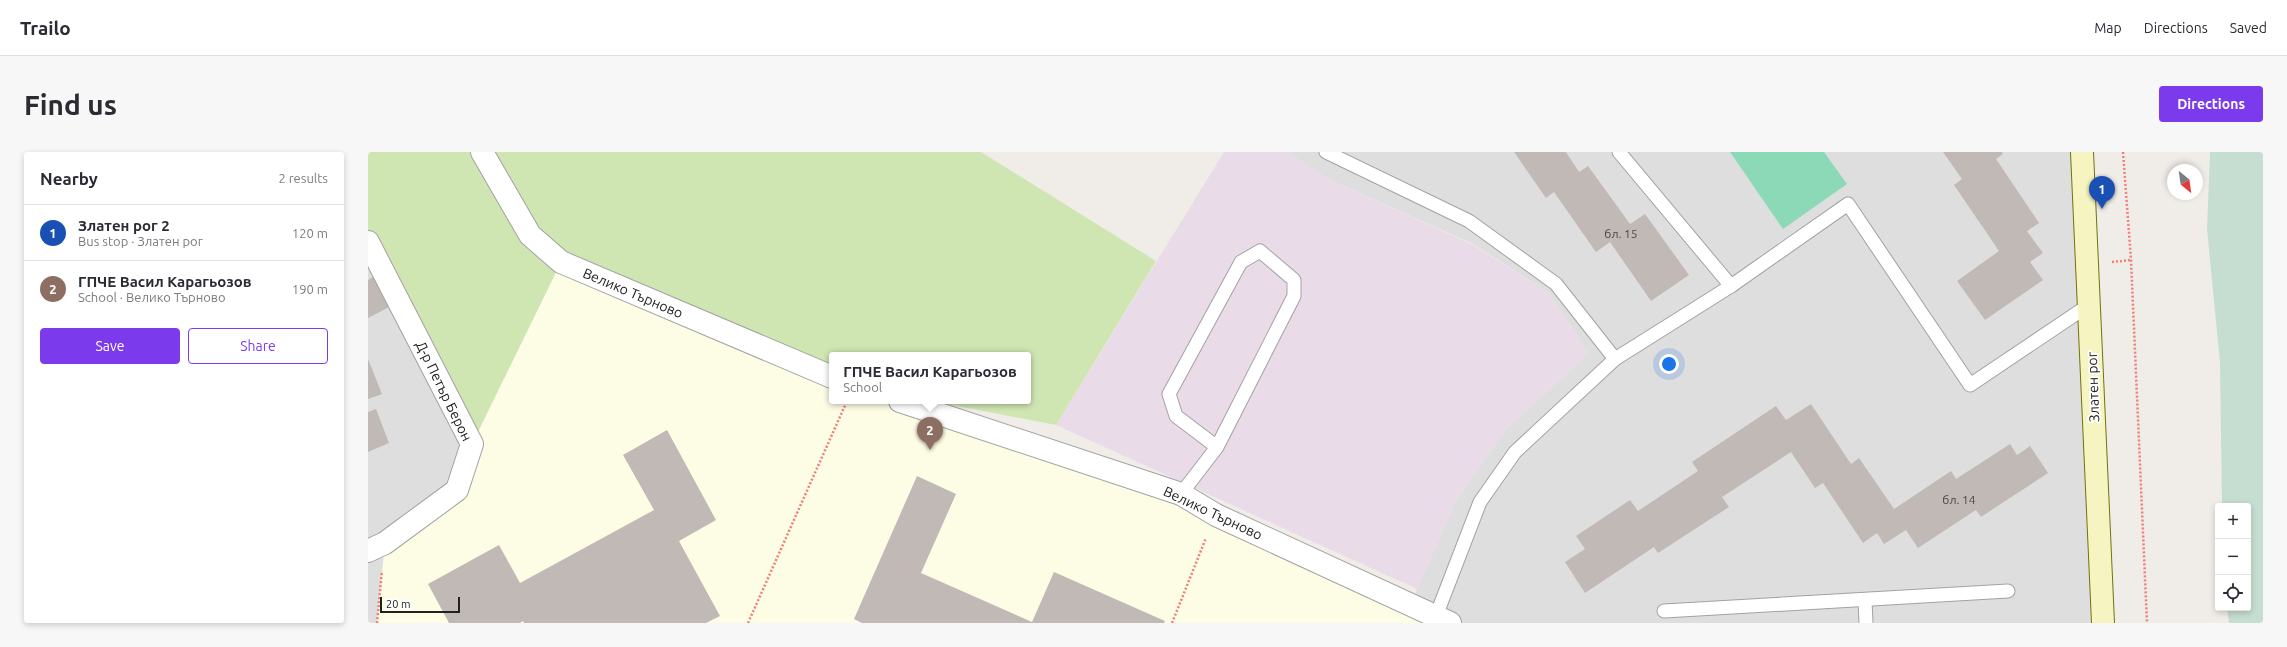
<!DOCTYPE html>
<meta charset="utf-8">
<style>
:root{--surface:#fff;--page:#f7f7f7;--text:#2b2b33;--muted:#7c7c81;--line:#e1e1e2;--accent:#7c3aed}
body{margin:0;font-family:Ubuntu,sans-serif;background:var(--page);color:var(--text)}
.controls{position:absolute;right:12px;bottom:12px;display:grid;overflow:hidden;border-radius:4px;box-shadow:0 2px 6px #0003}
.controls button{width:36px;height:36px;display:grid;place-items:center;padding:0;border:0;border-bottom:1px solid var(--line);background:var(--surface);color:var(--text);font:20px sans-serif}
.compass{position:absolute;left:1799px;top:12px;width:36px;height:36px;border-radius:50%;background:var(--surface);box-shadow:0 2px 6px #0003;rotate:151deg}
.scale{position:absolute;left:12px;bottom:10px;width:80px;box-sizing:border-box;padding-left:4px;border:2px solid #212121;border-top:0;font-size:11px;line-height:14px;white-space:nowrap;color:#212121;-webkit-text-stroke:3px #fff;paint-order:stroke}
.you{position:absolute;left:1301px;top:212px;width:14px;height:14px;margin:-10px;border:3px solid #fff;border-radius:50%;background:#1a73e8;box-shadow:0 0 0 6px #1a73e833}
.badge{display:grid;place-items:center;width:26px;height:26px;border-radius:50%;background:var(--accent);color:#fff;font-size:13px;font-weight:700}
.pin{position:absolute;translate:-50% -33px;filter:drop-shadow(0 1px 2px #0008)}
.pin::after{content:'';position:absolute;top:21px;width:14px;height:12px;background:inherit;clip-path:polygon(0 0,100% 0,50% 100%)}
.popup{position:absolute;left:461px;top:200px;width:202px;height:52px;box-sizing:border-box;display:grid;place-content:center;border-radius:4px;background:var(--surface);filter:drop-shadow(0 1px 3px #0005);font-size:13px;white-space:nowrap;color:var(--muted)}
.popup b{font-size:15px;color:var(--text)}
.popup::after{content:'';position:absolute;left:50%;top:100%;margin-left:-8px;border:8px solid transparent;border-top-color:var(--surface)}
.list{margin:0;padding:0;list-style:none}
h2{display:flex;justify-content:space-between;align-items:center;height:52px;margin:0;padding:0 16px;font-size:17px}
h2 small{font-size:13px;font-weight:400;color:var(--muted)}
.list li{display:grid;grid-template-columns:26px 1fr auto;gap:12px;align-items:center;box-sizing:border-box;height:56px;padding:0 16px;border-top:1px solid var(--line)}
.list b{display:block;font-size:15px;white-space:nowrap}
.list p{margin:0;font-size:13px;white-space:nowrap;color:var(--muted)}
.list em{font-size:13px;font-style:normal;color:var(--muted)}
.actions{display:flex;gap:8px;padding:12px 16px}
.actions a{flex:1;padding:9px 0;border:1px solid var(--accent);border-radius:4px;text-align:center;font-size:14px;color:var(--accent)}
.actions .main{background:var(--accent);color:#fff}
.icon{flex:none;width:22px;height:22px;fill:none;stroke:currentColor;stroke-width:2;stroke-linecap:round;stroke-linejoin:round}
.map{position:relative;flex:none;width:1895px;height:471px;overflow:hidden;border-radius:4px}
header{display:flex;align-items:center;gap:24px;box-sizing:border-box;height:56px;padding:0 20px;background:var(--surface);border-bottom:1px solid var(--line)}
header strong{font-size:19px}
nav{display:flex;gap:22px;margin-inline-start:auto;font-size:14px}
.intro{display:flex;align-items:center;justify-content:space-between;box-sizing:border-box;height:96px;padding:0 24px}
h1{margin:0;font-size:28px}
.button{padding:10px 18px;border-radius:4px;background:var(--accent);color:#fff;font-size:14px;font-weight:700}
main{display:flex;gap:24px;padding:0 24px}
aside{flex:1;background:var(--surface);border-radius:4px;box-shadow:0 2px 6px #0003}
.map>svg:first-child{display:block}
.residential{fill:#dfdede}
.industrial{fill:#e9dbe7}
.education{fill:#fdfce4}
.grass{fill:#cfe6b2}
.wetland{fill:#c6ddd1}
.pitch{fill:#8cd9b7}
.building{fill:#c1b9b5}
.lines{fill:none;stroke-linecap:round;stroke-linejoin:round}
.lane-casing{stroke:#a2a2a2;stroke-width:15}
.street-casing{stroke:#a2a2a2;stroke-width:24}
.secondary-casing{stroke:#6e730d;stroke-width:24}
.path{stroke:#f17e79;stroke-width:2.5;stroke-dasharray:2 2;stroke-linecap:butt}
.lane{stroke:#fff;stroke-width:13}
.street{stroke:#fff;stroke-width:22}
.secondary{stroke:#f6f5c1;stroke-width:22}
.labels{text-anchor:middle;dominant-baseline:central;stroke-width:3.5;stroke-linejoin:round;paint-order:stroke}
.number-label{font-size:12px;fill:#494746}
.street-label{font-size:14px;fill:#212121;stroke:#fff}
</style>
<header>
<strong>Trailo</strong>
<nav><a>Map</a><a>Directions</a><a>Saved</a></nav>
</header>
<div class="intro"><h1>Find us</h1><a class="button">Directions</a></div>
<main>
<aside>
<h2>Nearby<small>2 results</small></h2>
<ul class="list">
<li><span class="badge" style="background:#1a4fb4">1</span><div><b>Златен рог 2</b><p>Bus stop · Златен рог</p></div><em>120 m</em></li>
<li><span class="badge" style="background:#8d6e63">2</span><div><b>ГПЧЕ Васил Карагьозов</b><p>School · Велико Търново</p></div><em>190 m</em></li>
</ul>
<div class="actions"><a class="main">Save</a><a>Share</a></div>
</aside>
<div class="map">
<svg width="1895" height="471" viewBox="0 0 1895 471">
<rect width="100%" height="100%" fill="#f0ede8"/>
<g class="residential">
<path d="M919,0H1714L1735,471H1039L1049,437L1088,349L1138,277L1221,201L1180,140L1105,92L958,26Z"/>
<path d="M0,90L104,292L89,338L17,391L9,471H0Z"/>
</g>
<path class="industrial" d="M856,0H919L958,26L1105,93L1180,140L1221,201L1138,277L1088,349L1049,437L688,273Z"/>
<path class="education" d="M193,110L464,225V249H527L848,363L1065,471H9L17,391L89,338L104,292Z"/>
<path class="grass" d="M0,0H613L788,109L688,273L563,249H660V203H464V225L193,110L104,292L0,90Z"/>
<path class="wetland" d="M1842,0H1895V471H1861L1859,456H1880V354H1854L1852,210L1839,77Z"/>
<path class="pitch" d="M1362,0H1456L1479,32L1415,77Z"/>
<g class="building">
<path d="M1146,0H1198L1211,20L1220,14L1262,72L1277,62L1321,123L1283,149L1242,90L1228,100L1186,40L1178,46Z"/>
<path d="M1575,0H1634L1635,2L1628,7L1671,71L1659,79L1675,101L1662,110L1675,128L1617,168L1589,129L1631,99L1586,33L1594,27Z"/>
<path d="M5,125L21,155L0,166V128Z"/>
<path d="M0,207L14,242L0,247Z"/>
<path d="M1443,252L1483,312L1491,306L1526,357L1583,319L1588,327L1642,292L1649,303L1662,294L1680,321L1613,365L1608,358L1550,396L1538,378L1516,392L1509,381L1495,391L1455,331L1447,336L1423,300L1354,345L1361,355L1290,401L1286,395L1217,441L1197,410L1217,397L1208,384L1262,348L1270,359L1330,319L1324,310L1408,254L1418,268Z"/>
<path d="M8,257L21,291L0,300V260Z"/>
<path d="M299,278L348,368L311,389L352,464L338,471H156L155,469L152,471H81L60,432L131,393L152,431L286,358L255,303Z"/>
<path d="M549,324L588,342L553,421L664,470L686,420L797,469L796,471H494L486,467Z"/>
</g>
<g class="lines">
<g class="lane-casing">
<g id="lane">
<path d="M958,0L1101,69L1188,132L1247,207"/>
<path d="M1251,0L1363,134"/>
<path d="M813,342L849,295L926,144V128L892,99L873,110L801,242L808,264L849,295"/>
<path d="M1497,448L1498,471"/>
<path d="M1296,459L1640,439"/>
<path d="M1068,464L1112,350L1147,300L1247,207L1363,134L1480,52L1602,233L1721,153"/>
</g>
</g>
<g class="street-casing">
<g id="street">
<path d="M114,0L162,83L193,110L464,225"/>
<path d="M0,90L104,292L89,338L17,391L0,399"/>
<path d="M532,249L813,342L848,363L1082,471"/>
</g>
</g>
<g class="secondary-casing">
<path id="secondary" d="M1714,0L1735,471"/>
</g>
<g class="path">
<path d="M1755,0L1763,108L1779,471"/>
<path d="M1744,110L1763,108"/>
<path d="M9,471L14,419"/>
<path d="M380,471L479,249"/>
<path d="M804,471L838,386"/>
</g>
<use href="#lane" class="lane"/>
<use href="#street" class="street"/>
<use href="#secondary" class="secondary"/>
</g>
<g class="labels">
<g class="number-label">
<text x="1253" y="81">бл. 15</text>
<text x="1591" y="347">бл. 14</text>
</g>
<g class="street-label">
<text transform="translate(265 141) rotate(23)">Велико Търново</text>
<text transform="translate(1725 235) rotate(-92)">Златен рог</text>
<text transform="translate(76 239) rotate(64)">Д-р Петър Берон</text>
<text transform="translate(845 361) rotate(25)">Велико Търново</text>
</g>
</g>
</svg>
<div class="controls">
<button>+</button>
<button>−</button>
<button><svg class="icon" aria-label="locate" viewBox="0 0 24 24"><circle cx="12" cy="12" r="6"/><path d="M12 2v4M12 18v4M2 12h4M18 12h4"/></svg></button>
</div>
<svg class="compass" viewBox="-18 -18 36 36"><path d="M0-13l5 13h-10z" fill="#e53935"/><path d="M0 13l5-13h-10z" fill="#7c7c81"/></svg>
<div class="scale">20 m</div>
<div class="you"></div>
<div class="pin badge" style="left:1734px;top:57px;background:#1a4fb4">1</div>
<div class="pin badge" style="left:562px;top:298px;background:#8d6e63">2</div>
<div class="popup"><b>ГПЧЕ Васил Карагьозов</b>School</div>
</div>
</main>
